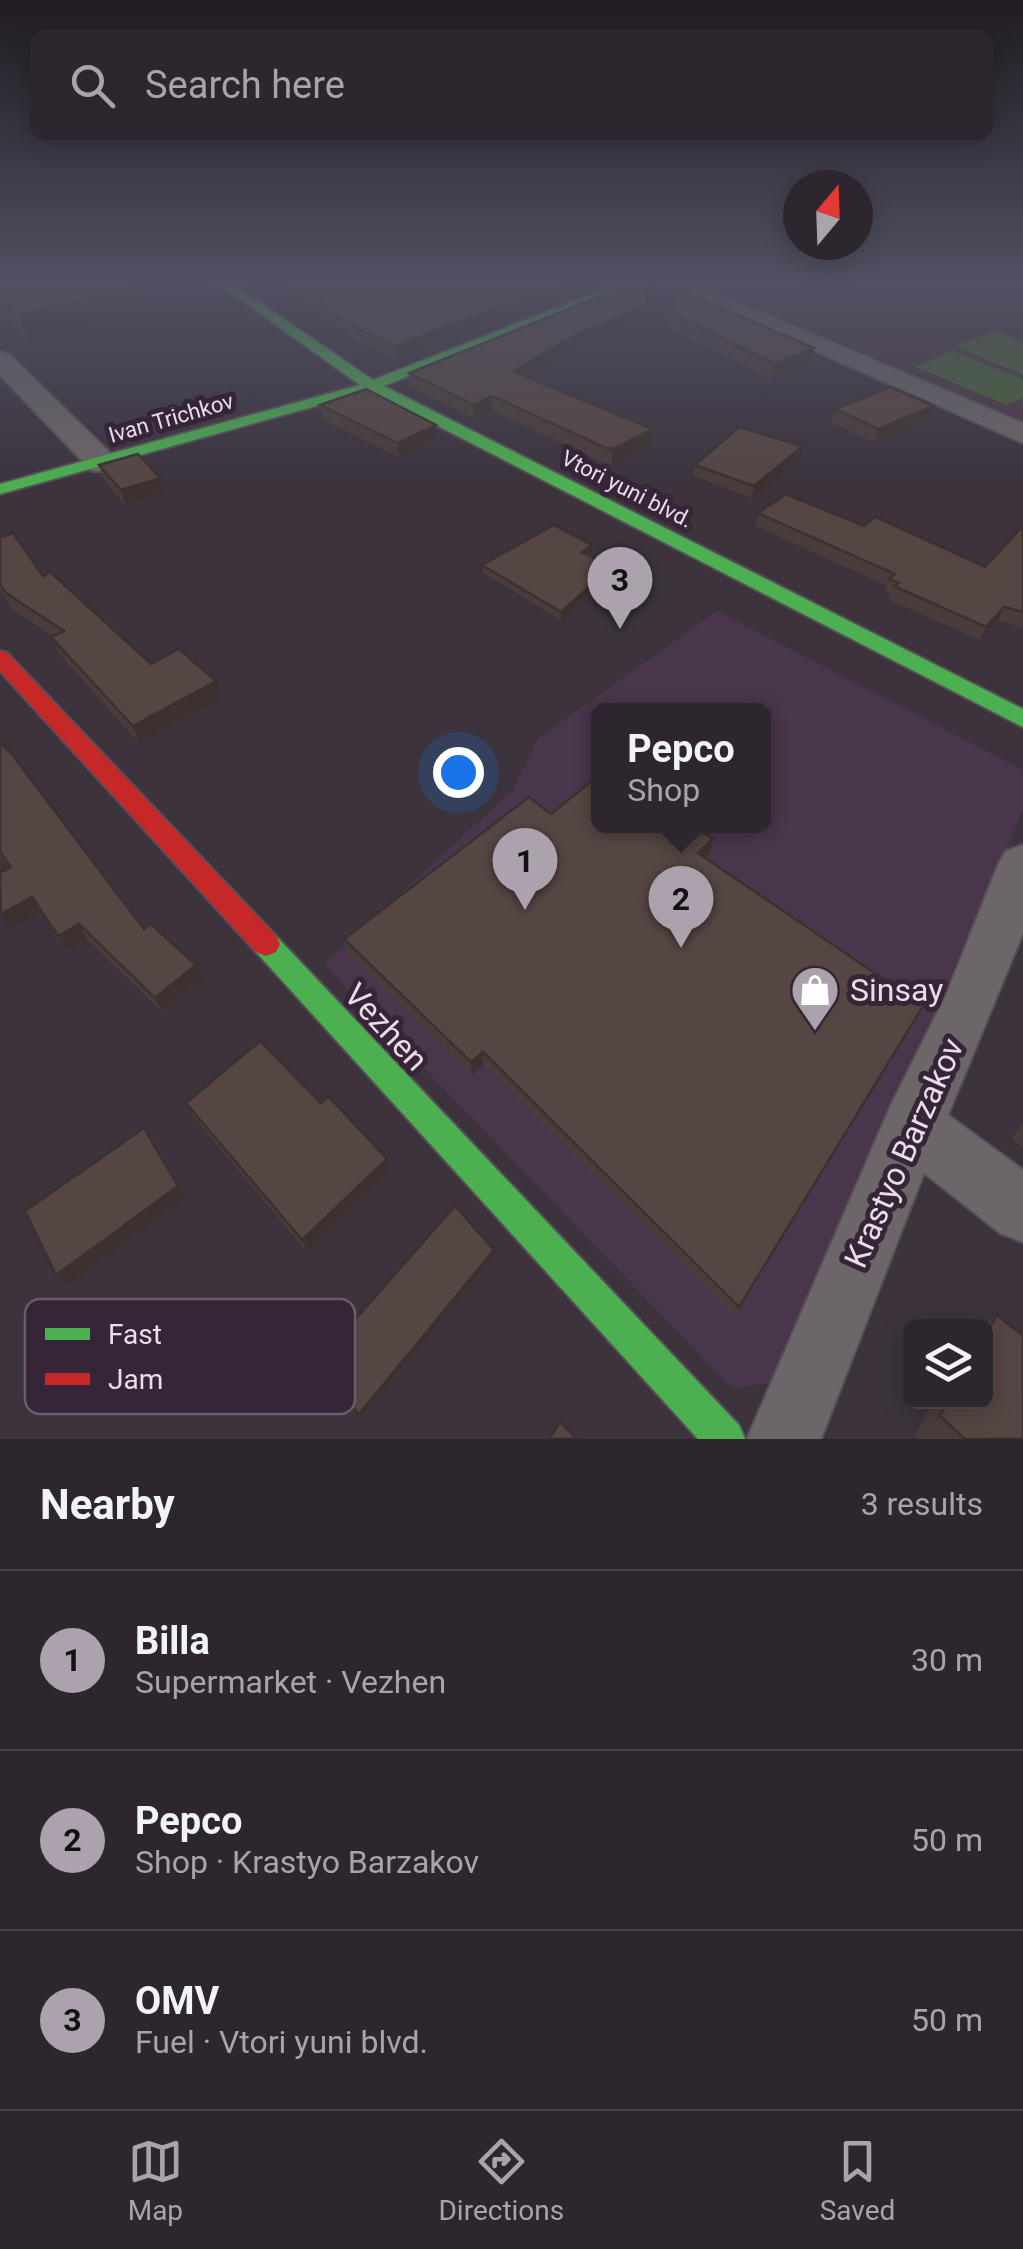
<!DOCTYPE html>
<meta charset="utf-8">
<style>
:root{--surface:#2d262e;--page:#352e36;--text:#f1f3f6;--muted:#a7a5aa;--line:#48434a;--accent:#aca2ad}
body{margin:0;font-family:Roboto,sans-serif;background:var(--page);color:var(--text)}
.controls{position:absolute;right:30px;bottom:30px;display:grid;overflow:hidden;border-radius:15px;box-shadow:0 5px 25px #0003}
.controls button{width:90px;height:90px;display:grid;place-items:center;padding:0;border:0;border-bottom:2px solid var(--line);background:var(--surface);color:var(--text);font:50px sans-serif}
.compass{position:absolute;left:783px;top:170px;width:90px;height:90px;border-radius:50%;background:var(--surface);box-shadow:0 5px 25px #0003;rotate:19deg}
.you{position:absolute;left:458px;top:772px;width:35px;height:35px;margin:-25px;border:8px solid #fff;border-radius:50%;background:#1a73e8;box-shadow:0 0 0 15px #1a73e833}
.badge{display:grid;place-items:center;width:65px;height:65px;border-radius:50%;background:var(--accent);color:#111;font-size:32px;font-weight:700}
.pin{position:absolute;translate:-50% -82px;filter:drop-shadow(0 2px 5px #0008)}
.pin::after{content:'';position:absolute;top:52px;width:35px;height:30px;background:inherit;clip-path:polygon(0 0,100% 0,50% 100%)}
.popup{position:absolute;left:591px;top:703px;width:180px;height:130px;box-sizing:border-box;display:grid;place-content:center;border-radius:15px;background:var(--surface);filter:drop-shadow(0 2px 8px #0005);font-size:32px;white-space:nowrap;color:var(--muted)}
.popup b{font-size:38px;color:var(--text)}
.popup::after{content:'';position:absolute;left:50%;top:100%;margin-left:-20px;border:20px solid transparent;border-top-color:var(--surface)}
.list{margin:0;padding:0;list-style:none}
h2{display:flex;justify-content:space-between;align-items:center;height:130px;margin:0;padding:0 40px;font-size:42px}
h2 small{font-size:32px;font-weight:400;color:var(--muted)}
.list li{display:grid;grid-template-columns:65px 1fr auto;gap:30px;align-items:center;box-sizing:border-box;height:180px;padding:0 40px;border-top:2px solid var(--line)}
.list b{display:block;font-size:38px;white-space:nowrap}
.list p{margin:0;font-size:32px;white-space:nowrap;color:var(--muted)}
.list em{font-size:32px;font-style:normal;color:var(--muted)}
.icon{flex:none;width:55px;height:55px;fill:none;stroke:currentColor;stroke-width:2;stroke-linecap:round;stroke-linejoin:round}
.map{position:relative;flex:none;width:1023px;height:1439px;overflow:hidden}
.search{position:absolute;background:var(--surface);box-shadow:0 5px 25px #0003;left:30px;right:30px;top:30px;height:110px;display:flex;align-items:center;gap:25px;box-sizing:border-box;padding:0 35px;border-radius:15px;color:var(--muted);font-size:38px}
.sheet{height:670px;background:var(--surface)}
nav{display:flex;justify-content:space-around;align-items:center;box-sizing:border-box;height:140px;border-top:2px solid var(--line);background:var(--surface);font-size:28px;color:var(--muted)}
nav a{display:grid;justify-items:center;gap:5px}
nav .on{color:var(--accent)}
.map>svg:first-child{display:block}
.built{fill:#4a364c;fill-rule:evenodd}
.education{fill:#4a3943}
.green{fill:#476336}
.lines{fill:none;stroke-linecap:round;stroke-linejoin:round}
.street-casing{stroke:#574f58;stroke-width:4}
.fast-casing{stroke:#574f58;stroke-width:4}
.jam-casing{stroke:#574f58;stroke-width:4}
.street{fill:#6c6668;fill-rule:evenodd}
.fast{fill:#4caf50;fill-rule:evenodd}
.jam{fill:#c62828;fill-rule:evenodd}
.wall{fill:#4a3c3a}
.shaded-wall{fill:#3c312f}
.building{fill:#564643;stroke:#3c312f;stroke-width:2.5}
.labels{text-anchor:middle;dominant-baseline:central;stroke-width:10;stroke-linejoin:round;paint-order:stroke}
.far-street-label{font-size:22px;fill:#e8dde9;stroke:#352536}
.near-poi-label{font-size:32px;fill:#e8dde9;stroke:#352536;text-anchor:start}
.near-street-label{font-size:32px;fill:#e8dde9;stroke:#352536}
.key{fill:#352536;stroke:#6b5c6c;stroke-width:2.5}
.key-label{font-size:28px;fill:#e8dde9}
</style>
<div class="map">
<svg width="1023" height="1439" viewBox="0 0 1023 1439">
<rect width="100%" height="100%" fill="#3c333d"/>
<path class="built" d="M717,611L1023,770V810L773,1383L732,1388L324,964L513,790L537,739ZM598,710H764V826H598Z"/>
<path class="education" d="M702,282H1023V421Z"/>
<g class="green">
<path d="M997,331L1023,342V375L955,346Z"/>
<path d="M952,351L1023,379V398L1007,405L915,367Z"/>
</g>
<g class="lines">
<g class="street-casing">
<g id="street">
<path d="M659,282H690L1023,423V443Z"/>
<path d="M0,352L9,354L114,457L119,464L114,471H92L0,375Z"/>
<path d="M1023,845V933L948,1115L1023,1170V1242L1000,1233L924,1173L821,1439H747L891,1105L947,993L998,865L1006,851Z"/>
</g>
</g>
<g class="fast-casing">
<g id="fast">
<path d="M216,282H230L373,380L622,282H639L384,386L1023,709V727L370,391L0,494V484L360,385Z"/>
<path d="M266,932L276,936L739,1425L745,1439H698L256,952L252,944L256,936Z"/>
</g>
</g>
<g class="jam-casing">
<path id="jam" d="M0,651L7,653L276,936L280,944L276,952L266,956L256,952L0,671Z"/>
</g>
<use href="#street" class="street"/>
<use href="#fast" class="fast"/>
<use href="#jam" class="jam"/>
</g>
<g class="wall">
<path d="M0,282L138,313L29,342L0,317Z"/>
<path d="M289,282H429L431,284H480L486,282H596L397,359L350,337L298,295L296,286Z"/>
<path d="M669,313L814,348L811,364L772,379L667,328Z"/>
<path d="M648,318L582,346L528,377L651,444L612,465L604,463L493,411L475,419L410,387L409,373Z"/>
<path d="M320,405L437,438L399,457L322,419Z"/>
<path d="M934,406L929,420L874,443L832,423L835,409Z"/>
<path d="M800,458L752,498L693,476L695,465Z"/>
<path d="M99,465L164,492L125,505L104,480Z"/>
<path d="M758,513L864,526L985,567L1023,526V628L998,620L980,640L890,600L891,595L885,592L887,586L756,526Z"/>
<path d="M0,537L43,576L151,664L221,699L140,744L59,654L52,636L13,610L0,590Z"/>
<path d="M592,545V553L588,555L611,567L610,574L561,620L483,573L482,565Z"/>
<path d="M0,743L144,929L202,979L162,1012L87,939L66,951L40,912L10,929L9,868L0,856Z"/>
<path d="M551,814L710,853L705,858L923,1006L734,1317L483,1065L472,1075L346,952L344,939Z"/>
<path d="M186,1103H321L387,1159L390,1172L307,1252L193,1116Z"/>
<path d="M1023,1123V1147L1012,1139Z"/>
<path d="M494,1250V1256L361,1418L316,1364Z"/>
<path d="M997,1315L1023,1439H918L914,1436L933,1402H986V1326H983Z"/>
</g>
<g class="shaded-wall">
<path d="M563,282H596L397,359L396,346Z"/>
<path d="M132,288L138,313L29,342L20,315Z"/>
<path d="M649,305L648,318L582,346L513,385V371L582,332Z"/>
<path d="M814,348L811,364L772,379L775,364Z"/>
<path d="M492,396L493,411L475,419L474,405Z"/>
<path d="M934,406L929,420L874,443L878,429Z"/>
<path d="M436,425L437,438L399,457L398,443Z"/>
<path d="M652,429L651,444L612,465L613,449Z"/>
<path d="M803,446L800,458L752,498L754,486Z"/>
<path d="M160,478L164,492L125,505L121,490Z"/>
<path d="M592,545V553L581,559L582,552Z"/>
<path d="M611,567L610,574L561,620V612Z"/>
<path d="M1004,607L998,620L980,640L986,627Z"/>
<path d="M216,681L221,699L140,744L133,726Z"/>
<path d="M713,839L710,853L695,867L698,853Z"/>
<path d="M32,897L40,912L10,929L1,914Z"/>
<path d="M79,924L87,939L66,951L58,936Z"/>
<path d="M196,965L202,979L162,1012L155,998Z"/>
<path d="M483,1052V1065L472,1075L471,1062Z"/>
<path d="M144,1128L185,1198L67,1286L56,1275Z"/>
<path d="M387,1159L390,1172L307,1252L302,1240Z"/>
<path d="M494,1250V1256L361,1418L359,1414Z"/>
</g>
<g class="building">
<path d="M0,282H124L132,288L20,315L0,299Z"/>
<path d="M296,282H429L431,284L476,282L480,284L486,282H563L396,346L348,324Z"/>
<path d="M636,282H642L649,305L582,332L513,371L652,429L613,449L606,448L492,396L474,405L409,373Z"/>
<path d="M680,290L814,348L775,364L669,313Z"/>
<path d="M891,387L934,406L878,429L835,409Z"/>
<path d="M366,389L436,425L398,443L320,405Z"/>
<path d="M739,427L803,446L754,486L695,465Z"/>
<path d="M138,454L160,478L121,490L99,465Z"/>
<path d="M786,494L864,526L876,517L985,567L1023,526V612L1004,607L986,627L894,586L899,583L889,579L895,574L758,513Z"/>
<path d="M554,525L592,545L582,552L611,567L561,612L482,565Z"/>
<path d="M13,533L43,576L50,572L151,664L179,649L216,681L133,726L51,637L64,631L6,593L0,584V537Z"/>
<path d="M0,743L10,752L144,929L151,924L196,965L155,998L79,924L58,936L32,897L1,914L0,873L11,867L0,852Z"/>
<path d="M598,776V826H693L713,839L698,853L923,1006L739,1307L483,1052L471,1062L344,939L529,797L551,814Z"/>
<path d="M260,1041L321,1103L328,1096L387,1159L302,1240L186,1103Z"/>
<path d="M144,1128L178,1186L56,1275L25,1211Z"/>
<path d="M455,1206L494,1250L359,1414L316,1364Z"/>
<path d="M997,1315L1023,1336V1439H965L940,1416L948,1402H986V1335Z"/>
<path d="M560,1422L577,1439H549Z"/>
</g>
<linearGradient id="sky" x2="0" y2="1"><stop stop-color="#211c22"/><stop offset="0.58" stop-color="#505062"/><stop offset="1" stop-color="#505062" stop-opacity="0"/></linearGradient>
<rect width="1023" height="484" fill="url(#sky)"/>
<defs>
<g id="shop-pin" transform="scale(2.5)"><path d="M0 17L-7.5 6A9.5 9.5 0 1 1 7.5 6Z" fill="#aca2ad" stroke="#352536"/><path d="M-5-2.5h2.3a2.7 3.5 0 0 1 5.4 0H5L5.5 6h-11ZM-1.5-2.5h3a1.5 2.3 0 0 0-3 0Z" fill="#fff"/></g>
</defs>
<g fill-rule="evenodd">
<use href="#shop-pin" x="815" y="990"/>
</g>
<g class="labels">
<g class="far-street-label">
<text transform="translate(171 418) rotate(-16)">Ivan Trichkov</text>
<text transform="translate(627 489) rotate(27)">Vtori yuni blvd.</text>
</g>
<g class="near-poi-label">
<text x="850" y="990">Sinsay</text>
</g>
<g class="near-street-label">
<text transform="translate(386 1027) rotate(47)">Vezhen</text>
<text transform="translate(904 1153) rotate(-66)">Krastyo Barzakov</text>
</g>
</g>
<rect x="25" y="1299" width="330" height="115" rx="15" class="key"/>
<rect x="45" y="1328" width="45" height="12" fill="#4caf50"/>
<rect x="45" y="1373" width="45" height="12" fill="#c62828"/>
<g class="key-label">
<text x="108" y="1344">Fast</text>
<text x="108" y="1389">Jam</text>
</g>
</svg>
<div class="controls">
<button><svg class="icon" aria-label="layers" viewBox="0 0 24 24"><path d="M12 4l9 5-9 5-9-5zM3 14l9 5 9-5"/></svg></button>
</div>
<svg class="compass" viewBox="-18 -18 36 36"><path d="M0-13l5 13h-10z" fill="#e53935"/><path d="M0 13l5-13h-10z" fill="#a7a5aa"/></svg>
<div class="you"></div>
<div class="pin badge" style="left:525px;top:910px">1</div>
<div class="pin badge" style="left:681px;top:948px">2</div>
<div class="popup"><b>Pepco</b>Shop</div>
<div class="pin badge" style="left:620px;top:629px">3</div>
<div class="search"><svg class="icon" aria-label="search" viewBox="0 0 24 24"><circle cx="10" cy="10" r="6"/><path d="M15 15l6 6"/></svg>Search here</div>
</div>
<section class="sheet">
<h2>Nearby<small>3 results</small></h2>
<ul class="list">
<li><span class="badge">1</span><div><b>Billa</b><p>Supermarket · Vezhen</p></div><em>30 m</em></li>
<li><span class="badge">2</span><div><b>Pepco</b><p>Shop · Krastyo Barzakov</p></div><em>50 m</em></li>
<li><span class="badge">3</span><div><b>OMV</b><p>Fuel · Vtori yuni blvd.</p></div><em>50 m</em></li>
</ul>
</section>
<nav>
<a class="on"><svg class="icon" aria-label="map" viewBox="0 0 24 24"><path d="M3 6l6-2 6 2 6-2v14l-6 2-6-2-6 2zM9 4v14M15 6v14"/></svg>Map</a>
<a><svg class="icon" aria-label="directions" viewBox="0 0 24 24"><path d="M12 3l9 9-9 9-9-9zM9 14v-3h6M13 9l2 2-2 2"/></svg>Directions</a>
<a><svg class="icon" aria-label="saved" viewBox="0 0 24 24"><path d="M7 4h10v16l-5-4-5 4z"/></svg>Saved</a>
</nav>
